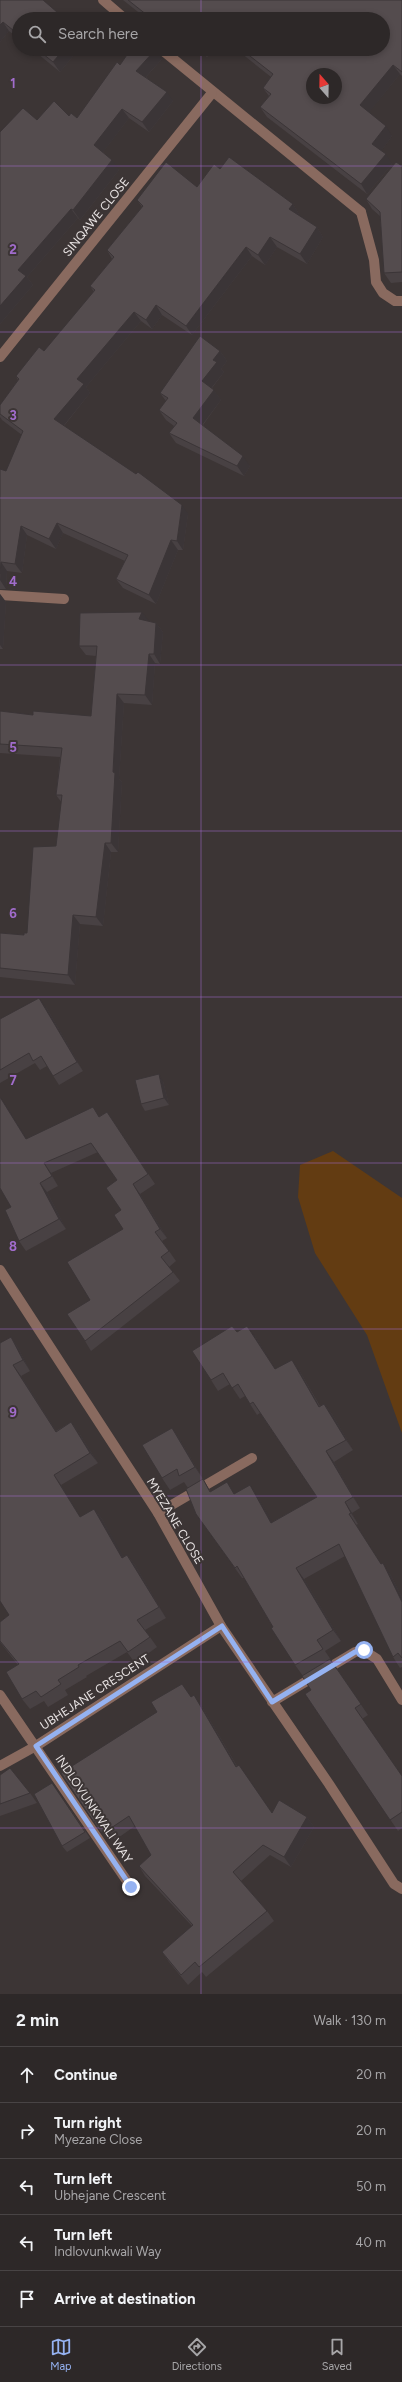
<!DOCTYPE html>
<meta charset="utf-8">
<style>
:root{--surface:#2d2828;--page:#393434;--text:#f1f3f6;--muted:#a7a6a8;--line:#484445;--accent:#95b2f1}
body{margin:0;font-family:Figtree,sans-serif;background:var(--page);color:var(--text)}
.compass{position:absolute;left:306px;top:68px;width:36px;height:36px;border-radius:50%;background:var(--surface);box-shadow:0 2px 6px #0003;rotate:340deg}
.stop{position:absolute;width:12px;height:12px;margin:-9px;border:3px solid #95b2f1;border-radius:50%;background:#fff}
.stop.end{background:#95b2f1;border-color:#fff;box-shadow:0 1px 4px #0008}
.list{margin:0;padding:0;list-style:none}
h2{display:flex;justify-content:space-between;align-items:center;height:52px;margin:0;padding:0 16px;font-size:17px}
h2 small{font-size:13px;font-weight:400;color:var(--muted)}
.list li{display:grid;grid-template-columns:26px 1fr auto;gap:12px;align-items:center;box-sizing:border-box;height:56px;padding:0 16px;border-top:1px solid var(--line)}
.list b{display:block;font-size:15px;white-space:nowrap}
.list p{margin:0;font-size:13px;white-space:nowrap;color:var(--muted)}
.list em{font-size:13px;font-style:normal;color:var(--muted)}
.icon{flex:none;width:22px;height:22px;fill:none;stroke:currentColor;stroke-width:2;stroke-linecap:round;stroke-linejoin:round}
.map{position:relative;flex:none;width:402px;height:1994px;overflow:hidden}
.search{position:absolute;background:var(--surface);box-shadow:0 2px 6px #0003;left:12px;right:12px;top:12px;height:44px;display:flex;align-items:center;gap:10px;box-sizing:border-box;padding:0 14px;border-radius:22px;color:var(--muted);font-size:15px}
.sheet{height:332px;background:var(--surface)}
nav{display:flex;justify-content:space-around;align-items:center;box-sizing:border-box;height:56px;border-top:1px solid var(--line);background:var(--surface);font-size:11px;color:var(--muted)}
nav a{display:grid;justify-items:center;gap:2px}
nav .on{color:var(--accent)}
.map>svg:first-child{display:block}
.green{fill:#633c12}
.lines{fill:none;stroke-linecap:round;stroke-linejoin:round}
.minor{stroke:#896a5f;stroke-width:10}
.wall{fill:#484143}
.shaded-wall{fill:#3b3537}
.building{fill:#544c4e;stroke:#3b3537;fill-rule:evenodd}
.route{stroke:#95b2f1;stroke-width:5}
.grid{fill:none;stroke:#a16ccc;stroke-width:1;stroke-opacity:0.55}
.labels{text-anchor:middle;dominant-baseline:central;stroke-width:4;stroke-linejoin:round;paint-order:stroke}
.street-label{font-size:12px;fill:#e8e3e3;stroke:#3c3535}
.grid-label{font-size:13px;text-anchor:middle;font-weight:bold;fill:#a16ccc;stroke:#3c3535;stroke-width:4;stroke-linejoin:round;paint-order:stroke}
</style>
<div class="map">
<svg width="402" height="1994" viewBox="0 0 402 1994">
<rect width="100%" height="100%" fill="#3c3535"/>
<path class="green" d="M333,1151L402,1198V1433L367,1335L315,1253L298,1197L300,1165Z"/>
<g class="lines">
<g class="minor">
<path d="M103,0L125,19"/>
<path d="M161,49L361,212"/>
<path d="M361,212L374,260L376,282L383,293L395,301H402"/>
<path d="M0,357L212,93"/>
<path d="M0,595L64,599"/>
<path d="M0,1270L158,1513L221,1626L329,1784L394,1884L402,1889"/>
<path d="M158,1513L252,1458"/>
<path d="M0,1695L131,1887"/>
<path d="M272,1702L355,1652L363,1650L377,1659L402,1700"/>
<path d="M0,1766L36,1746L221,1626"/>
</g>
</g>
<g class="wall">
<path d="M0,0L19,19V39L9,31L0,42Z"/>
<path d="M123,0H402V76L400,74L369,112L392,136L381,151L392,164L367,194L267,117L260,107L269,96L263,88L271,77L236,49H383V19H147Z"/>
<path d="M32,49H79L60,72Z"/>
<path d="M198,49H215L207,57Z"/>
<path d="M162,59L146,77L173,101L149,132L129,118L103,152L119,170L80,220L78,218L27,277L33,285L0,324V132L37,120L69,116L77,118L120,65Z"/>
<path d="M402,166V282L391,283L384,273L380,216L372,209L366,199Z"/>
<path d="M220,169L293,204L299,214L298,215L317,227L323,237L307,264L277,247L265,265L252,256L192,335L162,315L152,329L141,321L86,387L90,393L64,426L188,514L183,550H178L156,604L123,588L116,579L125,561L63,533L56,549L27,535L22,573L7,571L6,589H0V469L6,471L22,435L2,420L0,417V405L18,380L16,376L44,351L94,292L90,286L112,259L107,250L142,207L137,200L197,187Z"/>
<path d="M220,351L227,361L221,369L224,372L212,388L221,400L203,425L250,466L244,476L176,443L169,433L174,426L166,420L159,410L166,401L160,393Z"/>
<path d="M0,594L6,602L3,649H0Z"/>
<path d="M148,621L156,623L163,632L160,664L155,663L152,705L124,703L119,779L122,782L118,852H111L103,926L80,924L75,985L0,977V933L24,935L27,933L56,846L62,803L56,795L60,757L0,753V711L33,715L91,716L96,656L86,655L79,646Z"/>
<path d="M46,1007L83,1071L59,1085L47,1066L40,1070L35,1063L0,1083V1019Z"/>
<path d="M163,1081L169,1105L145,1111L141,1104Z"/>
<path d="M0,1097L26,1139L100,1116L107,1112L155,1184L140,1194L167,1238L162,1241L176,1261L169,1267L180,1281L91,1351L85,1341L90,1300L123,1229L121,1210L117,1180L98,1152L51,1173L58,1186L47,1192L66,1229L26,1251L19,1241L11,1207L0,1188Z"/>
<path d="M237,1332L255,1336L275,1369L299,1370L320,1406L324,1404L332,1414L353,1450L334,1462L360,1508L352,1513L358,1524L356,1525L381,1564L390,1574L402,1597V1667L400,1668L393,1657L345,1556L304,1579L341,1641L325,1651L368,1715L362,1719L402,1776V1828L398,1831L305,1694L311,1690L303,1676L295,1665L244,1578H242L196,1514L188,1488L184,1482L170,1490L162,1478L172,1428L180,1440L203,1479L211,1492L257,1496L272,1522L317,1497L260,1413L257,1415L245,1396L240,1399L230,1384L218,1391L211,1380Z"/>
<path d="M11,1337L18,1348L30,1371L21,1376L56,1431L71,1422L79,1433L98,1463L61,1485L80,1517L94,1509L102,1519L123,1557L127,1555L135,1565L166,1618L145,1630L157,1647L135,1663L127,1652L86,1676L87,1677L65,1690L68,1695L48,1707L44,1701L30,1709L22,1699L18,1665L0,1642V1622L9,1615Z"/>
<path d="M191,1697L201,1705L237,1766L272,1813L307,1817L314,1827L291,1867L270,1855L241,1881L267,1911L274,1921L206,1977L202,1972L188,1985L169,1962L162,1952L192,1926L145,1876L139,1866L151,1855L135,1826L115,1840L107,1828L101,1832L61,1773Z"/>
<path d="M0,1775L30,1793L37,1803L0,1816Z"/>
<path d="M52,1783L90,1838L67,1852L62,1846Z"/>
</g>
<g class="shaded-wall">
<path d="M3,22L9,31L0,42V25Z"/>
<path d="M64,49H79L60,72L53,62Z"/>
<path d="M156,49L162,59L143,80L136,71Z"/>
<path d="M393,65L400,74L367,115L360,105Z"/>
<path d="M167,92L173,101L149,132L142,122Z"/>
<path d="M122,109L129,118L101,155L94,145Z"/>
<path d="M386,126L392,136L379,154L372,144Z"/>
<path d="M386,154L392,164L367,194L361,184Z"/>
<path d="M112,160L119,170L80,220L73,210Z"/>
<path d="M293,204L299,214L296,219L289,209Z"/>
<path d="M71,209L78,218L27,277L33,285L0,324V306L18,270Z"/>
<path d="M317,227L323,237L307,264L300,254Z"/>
<path d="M270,237L277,247L265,265L258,255Z"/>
<path d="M246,247L252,256L192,335L186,326Z"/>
<path d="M156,305L162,315L152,329L146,320Z"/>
<path d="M134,312L141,321L86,387L90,393L61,429L54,419L77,379Z"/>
<path d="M220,351L227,361L221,369L224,372L209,391L202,381L213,360Z"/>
<path d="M214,390L221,400L200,428L193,418Z"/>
<path d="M243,456L250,466L244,476L237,466Z"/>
<path d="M182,505L188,514L183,550L177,541Z"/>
<path d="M57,523L63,533L56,549L49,539Z"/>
<path d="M21,526L27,535L22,573L15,564Z"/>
<path d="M171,540L178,550L156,604L149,595Z"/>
<path d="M1,562L7,571L6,589L0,580Z"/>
<path d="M0,594L6,602L3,649L0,645Z"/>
<path d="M142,612L149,621L139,619Z"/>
<path d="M156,623L163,632L160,664L154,654Z"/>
<path d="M149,654L155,663L152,705L145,695Z"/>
<path d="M117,694L124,703L119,779L122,782L118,852L111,843L113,772Z"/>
<path d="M105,843L111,852L103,926L96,917Z"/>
<path d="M73,915L80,924L75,985L68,975Z"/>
<path d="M39,998L46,1007L83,1071L77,1062Z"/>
<path d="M159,1074L163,1081L169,1105L164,1098Z"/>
<path d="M0,1097L3,1101L33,1149L26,1139Z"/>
<path d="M44,1163L51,1173L58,1186L52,1176Z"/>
<path d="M40,1183L47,1192L66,1229L59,1219Z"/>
<path d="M133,1184L140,1194L167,1238L160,1229Z"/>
<path d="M247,1326L255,1336L282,1380L275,1369Z"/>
<path d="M11,1337L18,1348L30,1371L23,1360Z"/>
<path d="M292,1360L299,1370L326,1418L319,1407Z"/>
<path d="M13,1365L21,1376L63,1442L56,1432Z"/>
<path d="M324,1404L332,1414L353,1450L346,1440Z"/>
<path d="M71,1422L79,1433L98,1463L90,1453Z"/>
<path d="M172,1428L180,1440L203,1479L195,1467Z"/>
<path d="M326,1451L334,1462L360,1508L353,1497Z"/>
<path d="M54,1475L61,1485L87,1528L80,1517Z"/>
<path d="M250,1485L257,1496L279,1533L271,1523Z"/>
<path d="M345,1502L352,1513L358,1524L351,1513Z"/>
<path d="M94,1509L102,1519L130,1568L122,1558Z"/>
<path d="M127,1555L135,1565L166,1618L159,1607Z"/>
<path d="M383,1563L390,1574L402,1597V1602Z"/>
<path d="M296,1568L304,1579L341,1641L333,1630Z"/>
<path d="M194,1695L201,1705L243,1777L236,1767Z"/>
<path d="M307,1817L314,1827L291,1867L284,1857Z"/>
</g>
<g class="building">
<path d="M0,0H43L65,19H19V35L3,22L0,25Z"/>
<path d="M128,0H402V72L393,65L360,105L386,126L372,144L386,154L361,184L260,107L271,94L263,88L273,74L241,49H383V19H152ZM312,74H336V98H312Z"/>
<path d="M37,49H64L53,62Z"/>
<path d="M131,49H156L136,71L167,92L142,122L122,109L94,145L112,160L73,210L71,209L18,270L26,276L0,306V132L23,108L37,120L54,101L69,116L71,113L77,118L117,62L120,65Z"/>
<path d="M229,157L293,204L289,209L317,227L300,254L270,237L258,255L246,247L186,326L156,305L146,320L134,312L77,379L84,384L54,419L136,474L138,472L182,505L177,541L171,540L149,595L116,579L128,555L57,523L49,539L21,526L15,564L1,562L0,574V469L6,471L23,431L0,414V405L19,379L16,376L39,347L44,351L95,290L90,286L114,257L107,250L143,206L137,200L166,162L197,187L214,164L220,169Z"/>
<path d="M396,162L402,166V272L384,273L380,212L366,199Z"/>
<path d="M200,336L220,351L213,360L217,362L202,381L214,390L193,418L243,456L237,466L169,433L177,423L159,410L168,398L160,393Z"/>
<path d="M142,612L139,619L156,623L154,654H149L145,695L117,694L113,772L115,773L111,843H105L96,917L73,915L68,975L0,968V933L24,935V933H27L33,847L56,846L62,795H56L62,748L0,744V711L33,715V711L91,716L97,646H79L80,613Z"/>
<path d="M39,998L77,1062L53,1076L41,1056L33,1061L29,1053L0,1070V1019Z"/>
<path d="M159,1074L164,1098L141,1104L135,1080Z"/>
<path d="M0,1097L26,1139L93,1107L99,1117L107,1112L148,1174L133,1184L160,1229L155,1232L169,1251L161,1257L173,1272L85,1341L67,1314L90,1300L67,1262L123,1229L114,1215L121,1210L106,1188L117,1180L91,1143L44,1163L52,1176L40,1183L59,1219L19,1241L5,1210L11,1207L0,1188Z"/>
<path d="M232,1326L237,1332L247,1326L275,1369L292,1360L319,1407L324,1404L346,1440L326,1451L353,1497L345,1502L351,1513L349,1514L381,1564L383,1563L402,1602V1658L398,1653L393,1657L339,1544L296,1568L333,1630L317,1640L323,1649L295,1665L271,1628L273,1627L237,1566L235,1568L196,1514L186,1489L203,1479L210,1492L227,1482L234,1494L250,1485L271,1523L317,1497L253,1402L250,1404L238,1384L232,1388L223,1373L211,1380L192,1351Z"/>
<path d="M11,1337L23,1360L13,1365L56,1432L71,1422L90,1453L54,1475L80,1517L94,1509L122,1558L127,1555L159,1607L137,1620L150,1637L128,1652L120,1641L78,1665L79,1667L58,1680L61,1684L41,1697L36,1691L22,1699L6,1672L19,1664L0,1641V1622L9,1615L0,1601V1343Z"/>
<path d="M172,1428L195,1467L179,1476L177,1469L162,1478L142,1445Z"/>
<path d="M330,1659L361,1704L355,1708L402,1776V1812L390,1820L305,1694L311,1690L302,1676Z"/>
<path d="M182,1684L191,1697L194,1695L236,1767L239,1765L272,1813L279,1800L307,1817L284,1857L263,1845L233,1872L267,1911L199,1967L195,1962L181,1975L162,1952L193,1925L139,1866L151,1855L129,1816L108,1830L100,1818L94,1822L61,1773L157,1712L151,1702Z"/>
<path d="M10,1768L30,1793L0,1804V1775Z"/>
<path d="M52,1783L85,1832L62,1846L34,1794Z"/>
</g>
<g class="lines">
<path class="route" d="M131,1887L36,1746L222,1626L272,1702L355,1652L364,1650"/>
</g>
<path class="grid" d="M201,0V19M201,49V1994M0,166H402M0,332H402M0,498H402M0,665H402M0,831H402M0,997H402M0,1163H402M0,1329H402M0,1496H402M0,1662H402M0,1828H402"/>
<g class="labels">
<g class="street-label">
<text transform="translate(96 217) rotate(-51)">SINQAWE CLOSE</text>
<text transform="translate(175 1521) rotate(59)">MYEZANE CLOSE</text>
<text transform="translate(95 1692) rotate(-33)">UBHEJANE CRESCENT</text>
<text transform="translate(94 1809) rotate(56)">INDLOVUNKWALI WAY</text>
</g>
</g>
<g class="grid-label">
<text x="13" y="88">1</text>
<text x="13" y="254">2</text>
<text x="13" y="420">3</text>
<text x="13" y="586">4</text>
<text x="13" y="752">5</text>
<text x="13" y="918">6</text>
<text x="13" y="1085">7</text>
<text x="13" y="1251">8</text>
<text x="13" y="1417">9</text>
</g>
</svg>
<svg class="compass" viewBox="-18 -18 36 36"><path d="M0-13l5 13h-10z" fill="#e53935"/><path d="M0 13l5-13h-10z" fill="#a7a6a8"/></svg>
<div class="stop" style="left:364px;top:1650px"></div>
<div class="stop end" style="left:131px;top:1887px"></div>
<div class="search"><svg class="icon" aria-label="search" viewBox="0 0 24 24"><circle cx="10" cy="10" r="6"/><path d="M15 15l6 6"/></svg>Search here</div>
</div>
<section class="sheet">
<h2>2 min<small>Walk · 130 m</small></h2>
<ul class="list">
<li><svg class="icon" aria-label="ahead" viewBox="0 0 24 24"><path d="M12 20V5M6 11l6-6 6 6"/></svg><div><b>Continue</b></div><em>20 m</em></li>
<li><svg class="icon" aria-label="right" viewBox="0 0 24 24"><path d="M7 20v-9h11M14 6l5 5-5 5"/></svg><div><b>Turn right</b><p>Myezane Close</p></div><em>20 m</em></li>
<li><svg class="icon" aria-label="left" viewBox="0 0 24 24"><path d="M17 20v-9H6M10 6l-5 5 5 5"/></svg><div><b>Turn left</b><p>Ubhejane Crescent</p></div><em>50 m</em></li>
<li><svg class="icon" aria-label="left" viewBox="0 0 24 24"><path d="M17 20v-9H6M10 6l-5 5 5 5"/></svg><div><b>Turn left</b><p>Indlovunkwali Way</p></div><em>40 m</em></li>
<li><svg class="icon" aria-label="arrive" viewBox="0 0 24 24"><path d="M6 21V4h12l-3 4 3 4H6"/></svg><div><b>Arrive at destination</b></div></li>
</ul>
</section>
<nav>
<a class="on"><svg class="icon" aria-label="map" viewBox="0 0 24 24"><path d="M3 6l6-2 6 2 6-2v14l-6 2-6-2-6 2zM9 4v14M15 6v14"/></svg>Map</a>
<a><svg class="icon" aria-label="directions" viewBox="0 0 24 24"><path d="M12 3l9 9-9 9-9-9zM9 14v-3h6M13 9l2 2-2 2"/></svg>Directions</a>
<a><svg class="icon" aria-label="saved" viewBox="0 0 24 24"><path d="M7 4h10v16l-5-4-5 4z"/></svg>Saved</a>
</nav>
